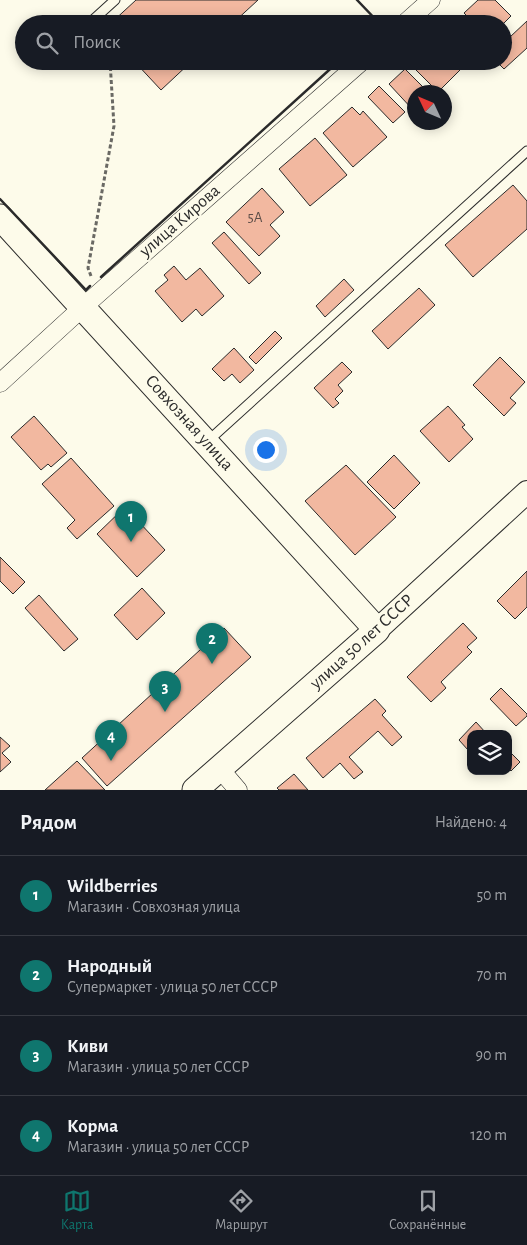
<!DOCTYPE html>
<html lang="ru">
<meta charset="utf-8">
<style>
:root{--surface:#171b24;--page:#242831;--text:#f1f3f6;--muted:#9ea1a6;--line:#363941;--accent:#0f766e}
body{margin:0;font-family:"Alegreya Sans",sans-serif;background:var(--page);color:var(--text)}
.controls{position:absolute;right:15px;bottom:15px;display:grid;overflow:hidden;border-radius:10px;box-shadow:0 2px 12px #0003}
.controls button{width:45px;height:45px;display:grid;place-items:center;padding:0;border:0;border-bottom:1px solid var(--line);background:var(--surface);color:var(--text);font:25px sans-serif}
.compass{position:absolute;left:407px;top:85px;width:45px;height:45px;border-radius:50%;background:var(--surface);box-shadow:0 2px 12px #0003;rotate:314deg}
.you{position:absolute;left:265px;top:449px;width:18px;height:18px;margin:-12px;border:4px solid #fff;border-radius:50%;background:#1a73e8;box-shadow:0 0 0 8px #1a73e833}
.badge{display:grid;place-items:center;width:32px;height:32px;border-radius:50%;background:var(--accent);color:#fff;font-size:16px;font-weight:700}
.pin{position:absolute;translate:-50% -41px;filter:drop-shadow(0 1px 2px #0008)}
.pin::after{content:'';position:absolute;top:26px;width:18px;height:15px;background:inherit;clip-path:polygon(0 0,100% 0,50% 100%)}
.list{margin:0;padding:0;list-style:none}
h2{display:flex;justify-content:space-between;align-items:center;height:65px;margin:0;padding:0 20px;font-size:21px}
h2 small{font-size:16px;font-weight:400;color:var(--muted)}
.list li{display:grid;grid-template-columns:32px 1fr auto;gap:15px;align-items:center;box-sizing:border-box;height:80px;padding:0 20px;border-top:1px solid var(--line)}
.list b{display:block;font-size:19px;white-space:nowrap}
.list p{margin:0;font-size:16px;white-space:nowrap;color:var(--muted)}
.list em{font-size:16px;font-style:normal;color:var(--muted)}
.icon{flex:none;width:28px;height:28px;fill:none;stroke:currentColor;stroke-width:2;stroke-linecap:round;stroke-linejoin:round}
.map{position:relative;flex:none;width:527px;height:790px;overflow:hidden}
.search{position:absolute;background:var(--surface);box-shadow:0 2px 12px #0003;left:15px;right:15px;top:15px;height:55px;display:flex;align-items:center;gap:12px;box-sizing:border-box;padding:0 18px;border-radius:28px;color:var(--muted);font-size:19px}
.sheet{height:385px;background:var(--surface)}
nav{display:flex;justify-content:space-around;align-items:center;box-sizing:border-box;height:70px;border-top:1px solid var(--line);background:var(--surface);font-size:14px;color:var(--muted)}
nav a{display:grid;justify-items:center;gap:2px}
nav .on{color:var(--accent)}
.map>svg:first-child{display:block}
.building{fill:#f2b8a0;stroke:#2b2b2b}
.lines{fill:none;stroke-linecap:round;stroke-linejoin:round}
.service-casing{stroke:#2b2b2b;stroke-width:11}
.minor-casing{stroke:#2b2b2b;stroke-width:19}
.tertiary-casing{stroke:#2b2b2b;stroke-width:24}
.secondary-casing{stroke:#2b2b2b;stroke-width:27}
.path{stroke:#6a6964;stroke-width:3;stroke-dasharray:4 2.5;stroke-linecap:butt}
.service{stroke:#fdfbea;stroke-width:9}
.minor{stroke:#fdfbea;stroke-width:18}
.tertiary{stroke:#fdfbea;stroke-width:22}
.secondary{stroke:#fdfbea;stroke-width:25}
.wall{stroke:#2b2b2b;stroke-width:2.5}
.labels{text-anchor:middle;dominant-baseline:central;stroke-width:4;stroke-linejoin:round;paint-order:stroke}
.number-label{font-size:15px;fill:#5d4e48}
.street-label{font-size:18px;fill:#2b2b2b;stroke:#fdfbea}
</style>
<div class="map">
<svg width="527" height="790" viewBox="0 0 527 790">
<rect width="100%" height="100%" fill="#fdfbea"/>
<g class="building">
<path d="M136,0H258L232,24H110Z"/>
<path d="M478,0H495L511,16L503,24H465L470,19L464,13Z"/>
<path d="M527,21V48L504,69L496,61H503V29L510,37Z"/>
<path d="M134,61H192L161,90Z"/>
<path d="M412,61H459L464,66L438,92L410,64Z"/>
<path d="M405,69L428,92H414V111L389,84Z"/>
<path d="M379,86L405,112L393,123L368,97Z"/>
<path d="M352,107L360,115L363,111L387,137L353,167L323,133Z"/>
<path d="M315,138L347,175L310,206L279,169Z"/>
<path d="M513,185L527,201V229L473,277L445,245Z"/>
<path d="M262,188L284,212L270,225L280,236L259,256L226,222Z"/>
<path d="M224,232L261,273L249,284L212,243Z"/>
<path d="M174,266L186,280L200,268L224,296L202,316L196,309L182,322L155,291L168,280L164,275Z"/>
<path d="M344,279L354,290L325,317L316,306Z"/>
<path d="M419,288L435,305L388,349L372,331Z"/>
<path d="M275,331L282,338L256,364L249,357Z"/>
<path d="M234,348L254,370L240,383L232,374L224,381L212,369Z"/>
<path d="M500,357L525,382L510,398L516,403L504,416L473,385Z"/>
<path d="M342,362L352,372L338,385L343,391L335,399L339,403L333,408L314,388Z"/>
<path d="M448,406L465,425L462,427L473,439L449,462L420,431Z"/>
<path d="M34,416L67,453L51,467L48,464L41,470L11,437Z"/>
<path d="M394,455L420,483L394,509L367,482Z"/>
<path d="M71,458L114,506L77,539L67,528L75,520L42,484Z"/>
<path d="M346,465L396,517L355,555L305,501Z"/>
<path d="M125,507L165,550L137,577L97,534Z"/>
<path d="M0,557L25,582L13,594L0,581Z"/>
<path d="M527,571V607L515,619L497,601Z"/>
<path d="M142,588L165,613L137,640L114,615Z"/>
<path d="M39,595L78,639L64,651L25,608Z"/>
<path d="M463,623L477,638L467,647L472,652L441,682L446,688L431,702L407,677Z"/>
<path d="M224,628L251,657L107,786L82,758Z"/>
<path d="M501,688L527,714V716L516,726L490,699Z"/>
<path d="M375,699L386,711L382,715L402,737L392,746L378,731L349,757L363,772L354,779L340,763L323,778L306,758Z"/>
<path d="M476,722L486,733L485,734H471V747L468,750L459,740Z"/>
<path d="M0,737L10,746L2,753L11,762L0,772Z"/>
<path d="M510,752L520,762L511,771L508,768V753Z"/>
<path d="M77,761L105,790H45Z"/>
<path d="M294,774L308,790H279L277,788Z"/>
</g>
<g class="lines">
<g class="service-casing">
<g id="service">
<path d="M94,19L115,0"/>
<path d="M208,441L527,151"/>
</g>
</g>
<g class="minor-casing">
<g id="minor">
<path d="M404,24L431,0"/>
<path d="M0,383L83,307L362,61"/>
<path d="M220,769L238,790"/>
</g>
</g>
<g class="tertiary-casing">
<path id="tertiary" d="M377,630L527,492"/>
</g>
<g class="secondary-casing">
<path id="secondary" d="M0,217L377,630L195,790"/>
</g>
<path class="path" d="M91,276L88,268L114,126L110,61"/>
<use href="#service" class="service"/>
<use href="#minor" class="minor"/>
<use href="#tertiary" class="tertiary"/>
<use href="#secondary" class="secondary"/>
<g class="wall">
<path d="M357,0L380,24"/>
<path d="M0,199L86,290L90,286"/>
<path d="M101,277L339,61"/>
</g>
</g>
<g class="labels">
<g class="number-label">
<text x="255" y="217">5А</text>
</g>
<g class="street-label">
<text transform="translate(180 221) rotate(-41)">улица Кирова</text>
<text transform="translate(189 423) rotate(48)">Совхозная улица</text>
<text transform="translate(362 642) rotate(-42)">улица 50 лет СССР</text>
</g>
</g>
</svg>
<div class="controls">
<button><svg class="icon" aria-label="layers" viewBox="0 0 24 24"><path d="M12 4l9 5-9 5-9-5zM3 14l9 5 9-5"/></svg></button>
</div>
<svg class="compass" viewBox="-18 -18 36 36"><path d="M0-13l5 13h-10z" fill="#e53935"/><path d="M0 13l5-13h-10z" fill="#9ea1a6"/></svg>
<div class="you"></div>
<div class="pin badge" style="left:131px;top:542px">1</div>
<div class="pin badge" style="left:212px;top:664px">2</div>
<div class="pin badge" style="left:165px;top:712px">3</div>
<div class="pin badge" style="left:111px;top:761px">4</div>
<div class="search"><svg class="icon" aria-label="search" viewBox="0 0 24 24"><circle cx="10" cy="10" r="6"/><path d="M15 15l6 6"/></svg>Поиск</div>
</div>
<section class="sheet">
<h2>Рядом<small>Найдено: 4</small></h2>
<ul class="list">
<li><span class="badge">1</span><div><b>Wildberries</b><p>Магазин · Совхозная улица</p></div><em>50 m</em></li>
<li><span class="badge">2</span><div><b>Народный</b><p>Супермаркет · улица 50 лет СССР</p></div><em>70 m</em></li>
<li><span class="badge">3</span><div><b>Киви</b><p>Магазин · улица 50 лет СССР</p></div><em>90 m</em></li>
<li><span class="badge">4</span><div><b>Корма</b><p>Магазин · улица 50 лет СССР</p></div><em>120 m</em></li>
</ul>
</section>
<nav>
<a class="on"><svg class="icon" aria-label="map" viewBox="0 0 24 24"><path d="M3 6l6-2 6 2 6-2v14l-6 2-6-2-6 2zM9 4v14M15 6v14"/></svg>Карта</a>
<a><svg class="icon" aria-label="directions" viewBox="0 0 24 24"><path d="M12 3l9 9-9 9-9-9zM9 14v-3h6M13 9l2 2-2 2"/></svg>Маршрут</a>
<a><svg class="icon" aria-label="saved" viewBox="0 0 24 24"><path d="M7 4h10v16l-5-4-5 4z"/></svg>Сохранённые</a>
</nav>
